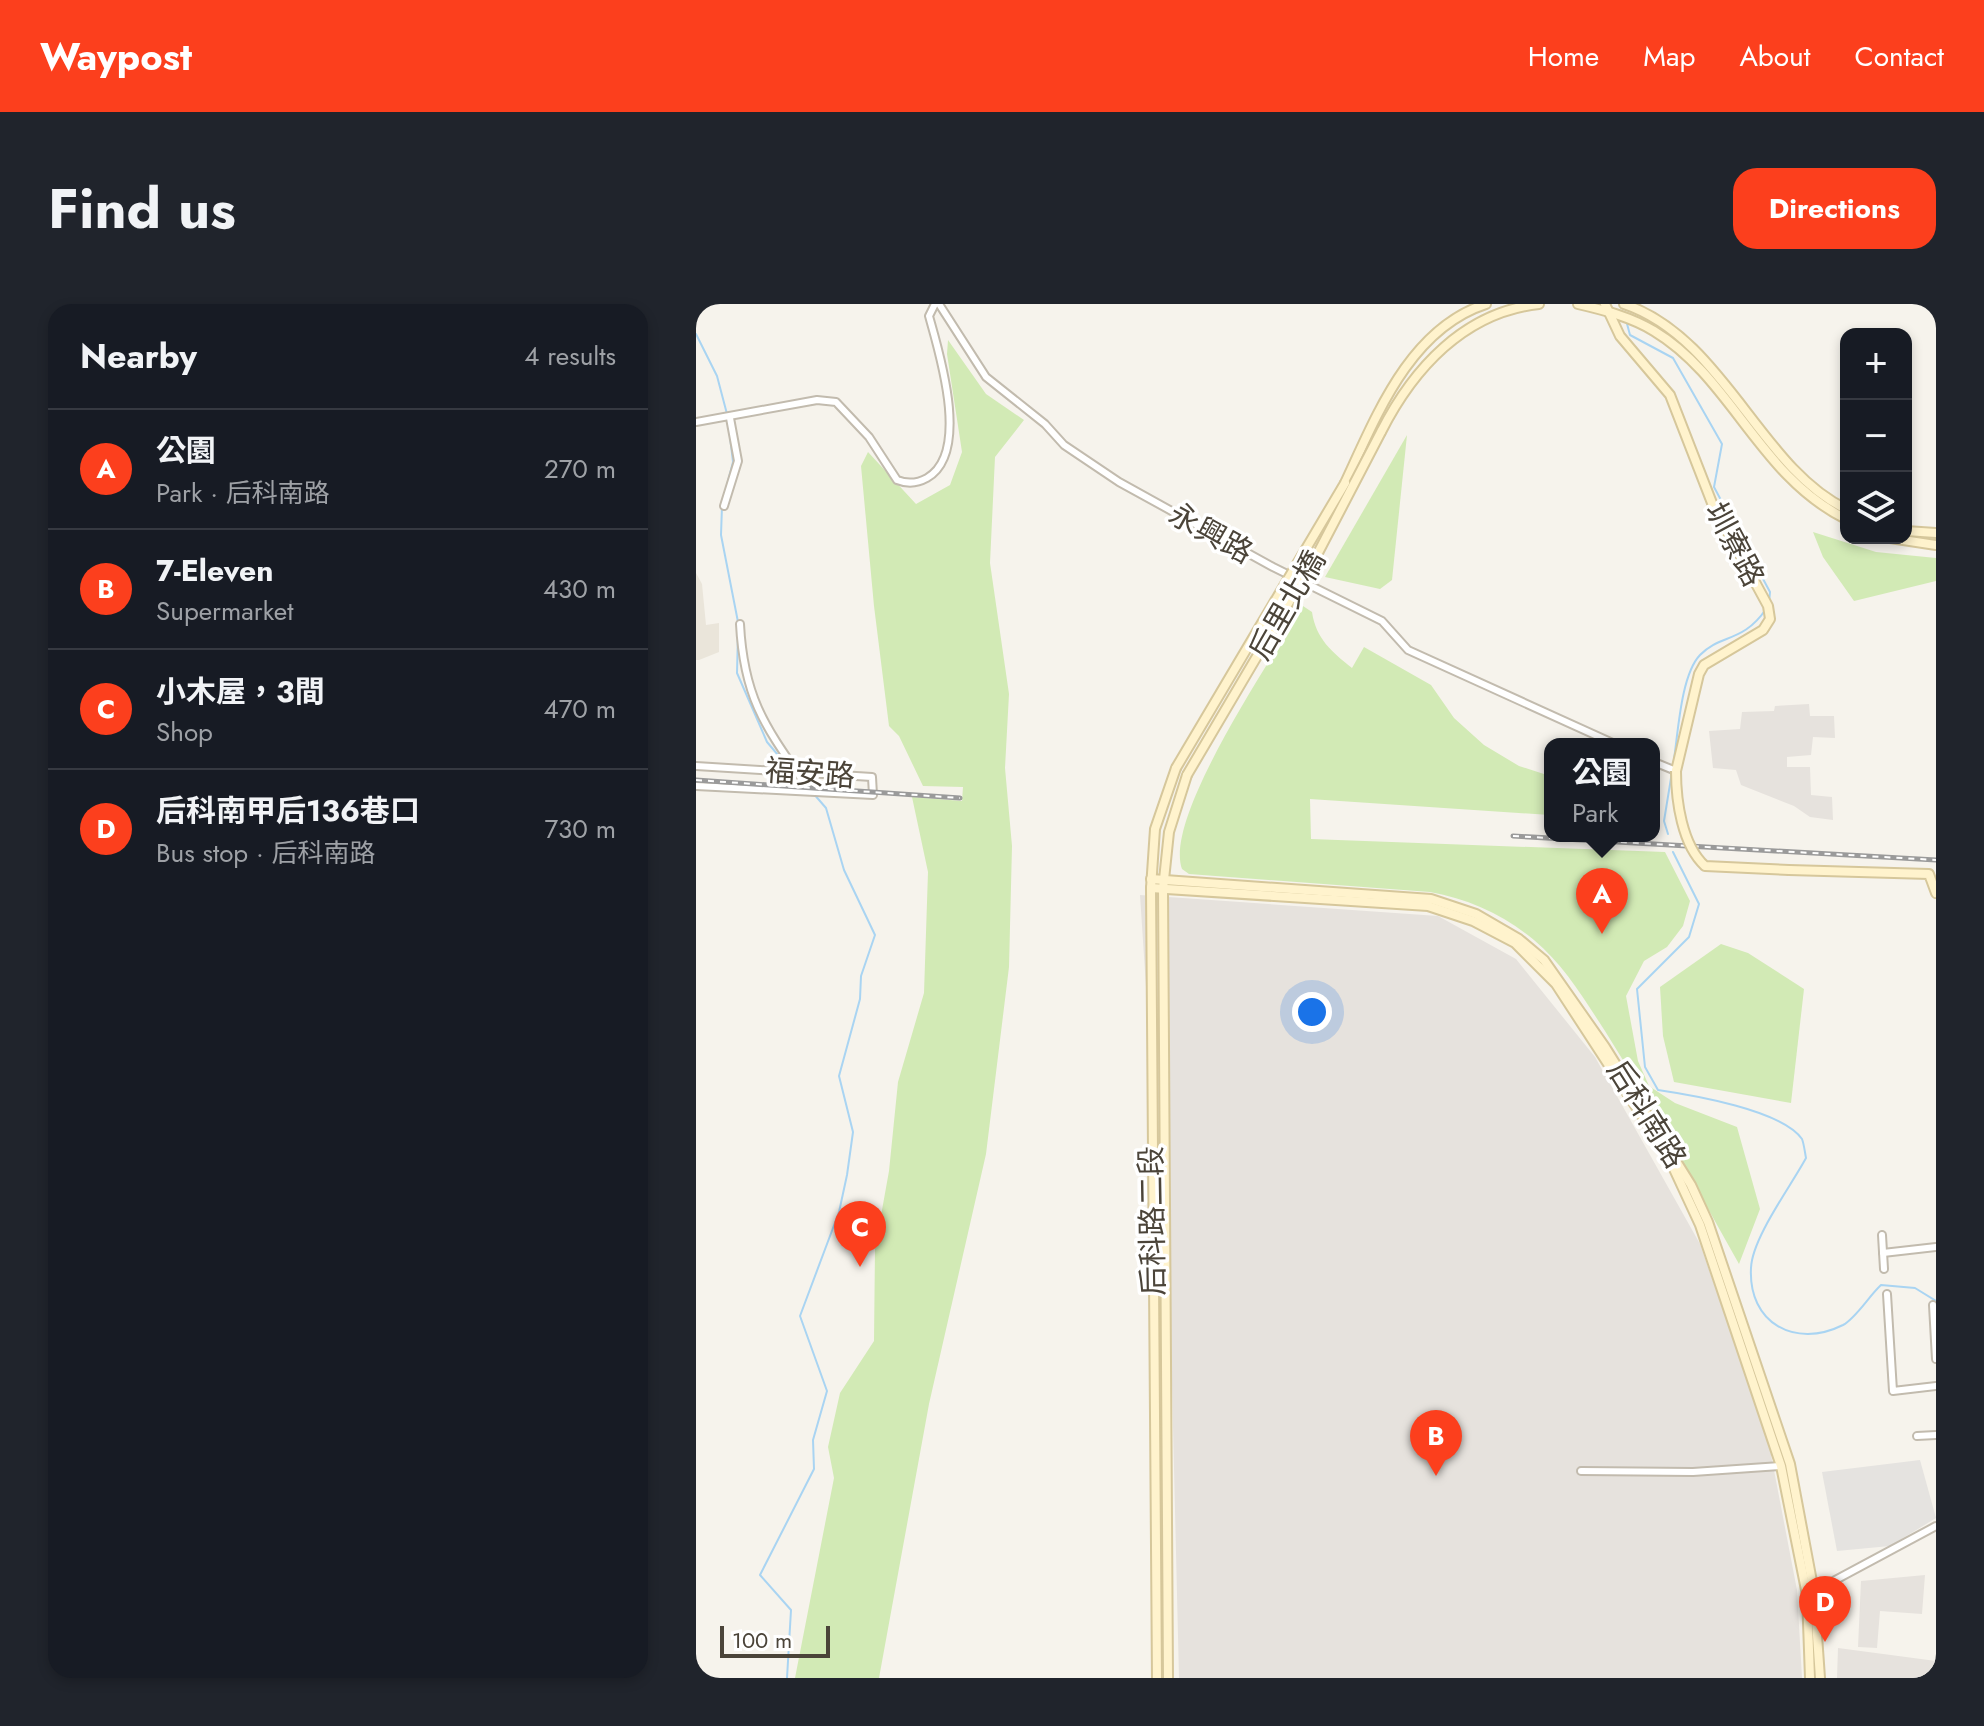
<!DOCTYPE html>
<meta charset="utf-8">
<style>
:root{--surface:#171b24;--page:#20242c;--text:#f1f3f6;--muted:#9ea1a6;--line:#363941;--accent:#fc3f1d}
body{margin:0;font-family:Jost,"Noto Sans TC",sans-serif;background:var(--page);color:var(--text)}
.controls{position:absolute;right:24px;top:24px;display:grid;overflow:hidden;border-radius:16px;box-shadow:0 4px 12px #0003}
.controls button{width:72px;height:72px;display:grid;place-items:center;padding:0;border:0;border-bottom:2px solid var(--line);background:var(--surface);color:var(--text);font:40px sans-serif}
.scale{position:absolute;left:24px;bottom:20px;width:110px;box-sizing:border-box;padding-left:8px;border:4px solid #4b4439;border-top:0;font-size:22px;line-height:28px;white-space:nowrap;color:#4b4439;-webkit-text-stroke:6px #fff;paint-order:stroke}
.you{position:absolute;left:616px;top:708px;width:28px;height:28px;margin:-20px;border:6px solid #fff;border-radius:50%;background:#1a73e8;box-shadow:0 0 0 12px #1a73e833}
.badge{display:grid;place-items:center;width:52px;height:52px;border-radius:50%;background:var(--accent);color:#fff;font-size:26px;font-weight:700}
.pin{position:absolute;translate:-50% -66px;filter:drop-shadow(0 2px 4px #0008)}
.pin::after{content:'';position:absolute;top:42px;width:28px;height:24px;background:inherit;clip-path:polygon(0 0,100% 0,50% 100%)}
.popup{position:absolute;left:848px;top:434px;width:116px;height:104px;box-sizing:border-box;display:grid;place-content:center;border-radius:16px;background:var(--surface);filter:drop-shadow(0 2px 6px #0005);font-size:26px;white-space:nowrap;color:var(--muted)}
.popup b{font-size:30px;color:var(--text)}
.popup::after{content:'';position:absolute;left:50%;top:100%;margin-left:-16px;border:16px solid transparent;border-top-color:var(--surface)}
.list{margin:0;padding:0;list-style:none}
h2{display:flex;justify-content:space-between;align-items:center;height:104px;margin:0;padding:0 32px;font-size:34px}
h2 small{font-size:26px;font-weight:400;color:var(--muted)}
.list li{display:grid;grid-template-columns:52px 1fr auto;gap:24px;align-items:center;box-sizing:border-box;height:120px;padding:0 32px;border-top:2px solid var(--line)}
.list b{display:block;font-size:30px;white-space:nowrap}
.list p{margin:0;font-size:26px;white-space:nowrap;color:var(--muted)}
.list em{font-size:26px;font-style:normal;color:var(--muted)}
.icon{flex:none;width:44px;height:44px;fill:none;stroke:currentColor;stroke-width:2;stroke-linecap:round;stroke-linejoin:round}
.map{position:relative;flex:none;width:1240px;height:1374px;overflow:hidden;border-radius:24px}
header{display:flex;align-items:center;gap:48px;box-sizing:border-box;height:112px;padding:0 40px;background:var(--accent);color:#fff}
header strong{font-size:38px}
nav{display:flex;gap:44px;margin-inline-start:auto;font-size:28px}
.intro{display:flex;align-items:center;justify-content:space-between;box-sizing:border-box;height:192px;padding:0 48px}
h1{margin:0;font-size:56px}
.button{padding:20px 36px;border-radius:24px;background:var(--accent);color:#fff;font-size:28px;font-weight:700}
main{display:flex;gap:48px;padding:0 48px}
aside{flex:1;background:var(--surface);border-radius:24px;box-shadow:0 4px 12px #0003}
.map>svg:first-child{display:block}
.residential{fill:#eae5da}
.industrial{fill:#e6e2dd}
.green{fill:#d2eab5}
.parking{fill:#e5e3e0}
.lines{fill:none;stroke-linecap:round;stroke-linejoin:round}
.stream{stroke:#a9d4f2;stroke-width:2}
.street-casing{stroke:#c2bbae;stroke-width:10}
.secondary-casing{stroke:#d6c79b;stroke-width:12}
.street{stroke:#fff;stroke-width:6}
.secondary{stroke:#fff3cd;stroke-width:8}
.rail-casing{stroke:#9a9a9a;stroke-width:5}
.rail{stroke:#fff;stroke-width:2;stroke-dasharray:6;stroke-linecap:butt}
.secondary-bridge-casing{stroke:#d6c79b;stroke-width:12;stroke-linecap:butt}
.secondary-bridge{stroke:#fff3cd;stroke-width:8}
.labels{text-anchor:middle;dominant-baseline:central;stroke-width:7;stroke-linejoin:round;paint-order:stroke}
.street-label{font-size:30px;fill:#4b4439;stroke:#fff}
</style>
<header>
<strong>Waypost</strong>
<nav><a>Home</a><a>Map</a><a>About</a><a>Contact</a></nav>
</header>
<div class="intro"><h1>Find us</h1><a class="button">Directions</a></div>
<main>
<aside>
<h2>Nearby<small>4 results</small></h2>
<ul class="list">
<li><span class="badge">A</span><div><b>公園</b><p>Park · 后科南路</p></div><em>270 m</em></li>
<li><span class="badge">B</span><div><b>7-Eleven</b><p>Supermarket</p></div><em>430 m</em></li>
<li><span class="badge">C</span><div><b>小木屋，3間</b><p>Shop</p></div><em>470 m</em></li>
<li><span class="badge">D</span><div><b>后科南甲后136巷口</b><p>Bus stop · 后科南路</p></div><em>730 m</em></li>
</ul>
</aside>
<div class="map">
<svg width="1240" height="1374" viewBox="0 0 1240 1374">
<rect width="100%" height="100%" fill="#f6f3ec"/>
<path class="residential" d="M0,269L6,280L10,321L23,319V348L3,356H0Z"/>
<g class="industrial">
<path d="M1113,400L1114,412H1138L1139,434L1117,433L1115,451L1091,453V463H1114L1115,491L1136,493L1137,516L1114,513L1098,502L1045,481L1040,466L1017,464L1013,427L1044,425L1046,408L1078,407L1079,402Z"/>
<path d="M444,591L742,612L820,655L899,753L1004,940L1072,1135L1101,1286L1106,1374H483L476,1080Z"/>
<path d="M1229,1271L1226,1310L1184,1307L1181,1344L1162,1343L1165,1277Z"/>
<path d="M1142,1344L1240,1357V1374H1141Z"/>
</g>
<g class="green">
<path d="M252,36L290,90L328,116L299,153L294,259L313,390L309,464L316,542L313,663L290,850L233,1100L183,1374H99L138,1174L132,1143L144,1089L178,1037L179,945L193,867L202,778L228,689L232,568L216,493L266,497L267,483L227,482L203,432L193,422L178,302L165,162L172,148L220,200L254,181L266,148L251,50Z"/>
<path d="M711,131L696,276L684,285L629,273Z"/>
<path d="M1117,228L1180,248L1240,254V277L1158,297L1127,253Z"/>
<path d="M607,302L616,308C620,335 636,348 656,364L668,343L735,381L758,414L788,441L823,462L854,472V511L614,495L615,535L969,548L994,597L987,622L971,643L948,657L930,692L942,757L953,782L979,799L1041,823L1064,905L1043,960C999,882 957,803 909,727C888,695 868,661 838,636C808,611 773,595 734,588L493,570L486,565C467,513 578,352 607,302Z"/>
<path d="M1025,640L1052,649L1108,685L1095,799L978,778L967,732L964,683Z"/>
</g>
<path class="parking" d="M1224,1156L1240,1214L1194,1242L1141,1247L1126,1168Z"/>
<g class="lines">
<g class="stream">
<path d="M930,16L934,31L977,54L1026,140L1018,183L1074,288L1073,299"/>
<path d="M0,30L21,72L31,110"/>
<path d="M31,181L37,158L32,116"/>
<path d="M26,202L25,231L42,318"/>
<path d="M42,329L41,369L71,438L93,464"/>
<path d="M977,462C982,433 984,372 1004,351C1024,330 1047,339 1070,305"/>
<path d="M972,530L968,517L976,468"/>
<path d="M977,548L1003,600L993,633L941,685L949,763L962,786C996,791 1086,806 1106,835C1108,840 1109,849 1110,854C1095,882 1056,934 1055,964C1052,1019 1099,1045 1147,1021C1160,1014 1173,992 1185,981L1219,984L1240,997"/>
<path d="M91,1374L95,1306L64,1271L118,1165L117,1136L131,1087L104,1012L143,908L151,871L157,828L143,772L164,695L165,672L179,631L148,566L130,504L117,489"/>
</g>
<g class="street-casing">
<g id="street">
<path d="M243,0L290,73L349,120L368,141L423,178L577,263L686,317L712,346L919,440"/>
<path d="M0,118L121,96L140,98L173,133L201,176C211,180 222,179 231,174C275,149 243,48 233,12L239,0"/>
<path d="M28,202L42,157L34,114"/>
<path d="M44,320C48,398 72,426 114,487"/>
<path d="M958,458L980,467"/>
<path d="M0,462L176,473L177,491L0,482"/>
<path d="M1186,931L1188,965"/>
<path d="M1187,949L1240,943"/>
<path d="M1191,990L1197,1087L1240,1082"/>
<path d="M1237,1001L1240,1055"/>
<path d="M1221,1132L1240,1131"/>
<path d="M885,1167L997,1168L1085,1162"/>
<path d="M1117,1288L1240,1222"/>
</g>
</g>
<g class="secondary-casing">
<g id="secondary">
<path d="M882,0C908,6 935,13 958,27C1036,74 1063,172 1150,215"/>
<path d="M909,0L924,32L974,91L1016,199L1072,302L1074,315L1067,326L1008,361L1003,370L980,467"/>
<path d="M928,0C1028,34 1064,164 1150,205"/>
<path d="M685,128C717,65 768,8 843,0"/>
<path d="M649,179C680,113 713,25 790,0"/>
<path d="M1210,227L1240,229"/>
<path d="M1194,234L1240,241"/>
<path d="M1093,566L1233,570L1240,589"/>
<path d="M455,575L735,595L780,610L823,635L848,656L909,743L995,881L1012,918L1094,1160L1118,1288L1124,1374"/>
<path d="M455,584L732,602L777,617L819,639L860,680L972,852L1004,921L1085,1162L1111,1291L1114,1374"/>
<path d="M461,1374L455,584L459,525L480,464"/>
<path d="M472,1374L467,585L473,528L491,471"/>
</g>
</g>
<use href="#street" class="street"/>
<use href="#secondary" class="secondary"/>
<g class="rail-casing">
<g id="rail">
<path d="M0,476L264,494"/>
<path d="M817,532L1240,556"/>
</g>
</g>
<use href="#rail" class="rail"/>
<g class="secondary-bridge-casing">
<g id="secondary-bridge">
<path d="M480,464L649,179"/>
<path d="M980,467C980,497 986,541 1009,562L1093,566"/>
<path d="M491,471L623,247L685,128"/>
</g>
</g>
<use href="#secondary-bridge" class="secondary-bridge"/>
</g>
<g class="labels">
<g class="street-label">
<text transform="translate(515 229) rotate(29)">永興路</text>
<text transform="translate(1039 240) rotate(62)">圳寮路</text>
<text transform="translate(591 301) rotate(-60)">后里北橋</text>
<text transform="translate(114 469) rotate(4)">福安路</text>
<text transform="translate(951 810) rotate(58)">后科南路</text>
<text transform="translate(456 917) rotate(-91)">后科路二段</text>
</g>
</g>
</svg>
<div class="controls">
<button>+</button>
<button>−</button>
<button><svg class="icon" aria-label="layers" viewBox="0 0 24 24"><path d="M12 4l9 5-9 5-9-5zM3 14l9 5 9-5"/></svg></button>
</div>
<div class="scale">100 m</div>
<div class="you"></div>
<div class="pin badge" style="left:906px;top:630px">A</div>
<div class="popup"><b>公園</b>Park</div>
<div class="pin badge" style="left:740px;top:1172px">B</div>
<div class="pin badge" style="left:164px;top:963px">C</div>
<div class="pin badge" style="left:1129px;top:1338px">D</div>
</div>
</main>
